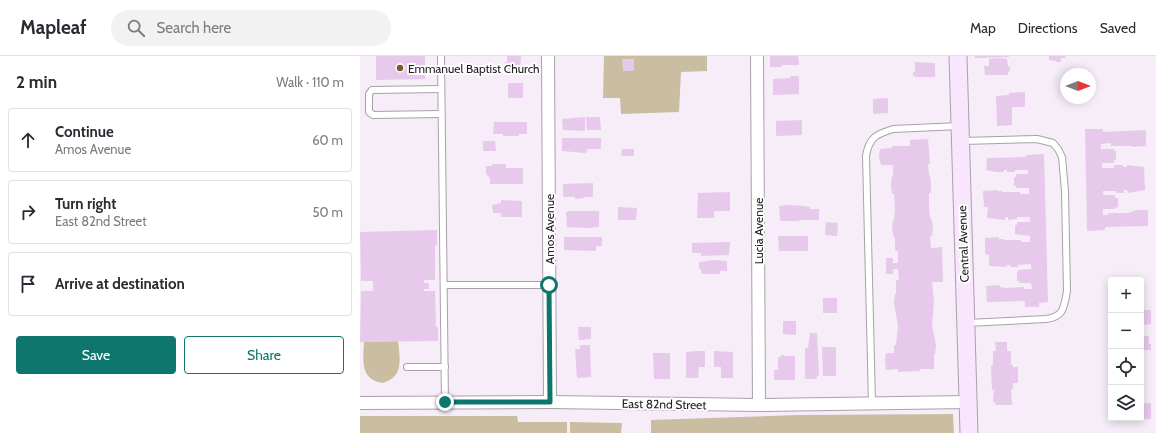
<!DOCTYPE html>
<meta charset="utf-8">
<style>
:root{--surface:#fff;--page:#f2f2f3;--text:#2b2b33;--muted:#7c7c81;--line:#e1e1e2;--accent:#0f766e}
body{margin:0;font-family:Cabin,sans-serif;background:var(--page);color:var(--text)}
.controls{position:absolute;right:12px;bottom:12px;display:grid;overflow:hidden;border-radius:4px;box-shadow:0 2px 10px #0003}
.controls button{width:36px;height:36px;display:grid;place-items:center;padding:0;border:0;border-bottom:1px solid var(--line);background:var(--surface);color:var(--text);font:20px sans-serif}
.compass{position:absolute;left:700px;top:12px;width:36px;height:36px;border-radius:50%;background:var(--surface);box-shadow:0 2px 10px #0003;rotate:90deg}
.stop{position:absolute;width:12px;height:12px;margin:-9px;border:3px solid #0f766e;border-radius:50%;background:#fff}
.stop.end{background:#0f766e;border-color:#fff;box-shadow:0 1px 4px #0008}
.list{margin:0;padding:0;list-style:none}
h2{display:flex;justify-content:space-between;align-items:center;height:52px;margin:0;padding:0 16px;font-size:17px}
h2 small{font-size:13px;font-weight:400;color:var(--muted)}
.list li{display:grid;grid-template-columns:26px 1fr auto;gap:12px;align-items:center;box-sizing:border-box;height:64px;margin:0 8px 8px;padding:0 8px;border:1px solid var(--line);border-radius:4px}
.list b{display:block;font-size:15px;white-space:nowrap}
.list p{margin:0;font-size:13px;white-space:nowrap;color:var(--muted)}
.list em{font-size:13px;font-style:normal;color:var(--muted)}
.actions{display:flex;gap:8px;padding:12px 16px}
.actions a{flex:1;padding:9px 0;border:1px solid var(--accent);border-radius:4px;text-align:center;font-size:14px;color:var(--accent)}
.actions .main{background:var(--accent);color:#fff}
.icon{flex:none;width:22px;height:22px;fill:none;stroke:currentColor;stroke-width:2;stroke-linecap:round;stroke-linejoin:round}
.map{position:relative;flex:none;width:796px;height:377px;overflow:hidden}
header{display:flex;align-items:center;gap:24px;box-sizing:border-box;height:56px;padding:0 20px;background:var(--surface);border-bottom:1px solid var(--line)}
header strong{font-size:19px}
nav{display:flex;gap:22px;margin-inline-start:auto;font-size:14px}
.search{width:280px;height:36px;background:var(--page);display:flex;align-items:center;gap:10px;box-sizing:border-box;padding:0 14px;border-radius:22px;color:var(--muted);font-size:15px}
main{display:flex}
aside{flex:1;background:var(--surface)}
.map>svg:first-child{display:block}
.green{fill:#cbbda1}
.building{fill:#e7c9ec}
.lines{fill:none;stroke-linecap:round;stroke-linejoin:round}
.lane-casing{stroke:#a9a0ab;stroke-width:8}
.street-casing{stroke:#a9a0ab;stroke-width:14}
.secondary-casing{stroke:#a9a0ab;stroke-width:19}
.lane{stroke:#fff;stroke-width:6}
.street{stroke:#fff;stroke-width:12}
.secondary{stroke:#f9e5fd;stroke-width:17}
.route{stroke:#0f766e;stroke-width:5}
.poi-dot{fill:#735c2c;stroke:#fefefe;stroke-width:1.5}
.labels{text-anchor:middle;dominant-baseline:central;stroke-width:4;stroke-linejoin:round;paint-order:stroke}
.poi-label{font-size:12px;fill:#232024;stroke:#fefefe;text-anchor:start}
.street-label{font-size:12px;fill:#232024;stroke:#fefefe}
</style>
<header>
<strong>Mapleaf</strong>
<div class="search"><svg class="icon" aria-label="search" viewBox="0 0 24 24"><circle cx="10" cy="10" r="6"/><path d="M15 15l6 6"/></svg>Search here</div>
<nav><a>Map</a><a>Directions</a><a>Saved</a></nav>
</header>
<main>
<aside>
<h2>2 min<small>Walk · 110 m</small></h2>
<ul class="list">
<li><svg class="icon" aria-label="ahead" viewBox="0 0 24 24"><path d="M12 20V5M6 11l6-6 6 6"/></svg><div><b>Continue</b><p>Amos Avenue</p></div><em>60 m</em></li>
<li><svg class="icon" aria-label="right" viewBox="0 0 24 24"><path d="M7 20v-9h11M14 6l5 5-5 5"/></svg><div><b>Turn right</b><p>East 82nd Street</p></div><em>50 m</em></li>
<li><svg class="icon" aria-label="arrive" viewBox="0 0 24 24"><path d="M6 21V4h12l-3 4 3 4H6"/></svg><div><b>Arrive at destination</b></div></li>
</ul>
<div class="actions"><a class="main">Save</a><a>Share</a></div>
</aside>
<div class="map">
<svg width="796" height="377" viewBox="0 0 796 377">
<rect width="100%" height="100%" fill="#f6edf8"/>
<g class="green">
<path d="M244,0H347V15L321,16L319,56L261,58L260,42H243Z"/>
<path d="M38,285C40,304 44,320 23,327C0,324 3,304 4,286Z"/>
<path d="M593,358L594,377H291V364L439,359Z"/>
<path d="M0,360H157L158,366H207V377H0Z"/>
<path d="M210,366L262,367L261,377H210Z"/>
</g>
<g class="building">
<path d="M16,0H65V23L16,24Z"/>
<path d="M147,0H161L160,16H148L147,15H145V6H147Z"/>
<path d="M410,0H438L439,9H422V11H410Z"/>
<path d="M615,0H649V1L615,2Z"/>
<path d="M689,0H705L706,2H701V6H697V5L689,4Z"/>
<path d="M639,2L647,3L648,11L650,10V15L648,16V19H625L624,10H629V3Z"/>
<path d="M262,3H274V15H263Z"/>
<path d="M555,6L575,7V21H555V20H553V16H555Z"/>
<path d="M430,20H438L439,22V38L413,39V23L431,22Z"/>
<rect x="148" y="27" width="15" height="15"/>
<path d="M665,36V51H652V69L637,70L636,40L649,39V37Z"/>
<path d="M528,42V57L513,58V43Z"/>
<path d="M225,61V75L203,74L202,63Z"/>
<path d="M226,61H240L241,74H227Z"/>
<path d="M442,64V79L416,80V65Z"/>
<path d="M134,66H167V78H159V80H143V78H133Z"/>
<path d="M725,73H743V76L786,74V90L773,91V90H751V87L741,88V93H754V95H756V104H754V107H742V112H754V109H763V111H767V109L784,111L785,134L768,137L767,134H764V137H756V135H743V139H755V142H758V151L755,152V153H743V159H748V157H770V156L775,155V154H788V170L745,171V174L727,175Z"/>
<path d="M202,82H241V93H227V96L225,97L202,95Z"/>
<path d="M568,83L570,108H568L569,119H570L571,128V137H569V149L570,162H571L573,171L572,180H570L571,192L582,191L583,226H572L574,246L572,269L576,289L575,298L574,299V313H560V315L538,316V313L526,314L525,305L526,297H534V289H536L538,270L534,247L535,238H536V224H539L538,213H533V218H526V202H533V207H538V195H535V182H534L532,173L533,164H534L535,152L534,138H532L531,129L532,120H533V109H521L519,101L520,93L532,92V90H550V84Z"/>
<path d="M123,85H135L136,95H123Z"/>
<path d="M262,93H274V100H261Z"/>
<path d="M684,98L688,246L679,247V251H665V245L627,246L626,230L640,229V231L645,232L664,231V233H672L671,227H659V225H657V216H658V214L671,213V208L658,209V211H650V209H646L647,211L629,210V199L625,198V182L639,181V183H644V184H661V186H670V180L655,178V169H657V166H670V161H657V163L648,164V161H645V164L627,162L628,151H624L623,135L637,134V135H642V136H660V138H669V132H656V130H654V121H656V118H668V114H655V116H647V114H644V116H636L626,114L627,102L666,101V99Z"/>
<path d="M132,108H146V112H163V128H130V122L126,118V110H132Z"/>
<path d="M233,127V141H224V142L215,143V141H203V128Z"/>
<path d="M370,136V155H354V162H337L338,137Z"/>
<path d="M141,144L162,145V161H141V157H133L132,149L141,147Z"/>
<path d="M427,149L447,150V151H450V153H459V164H439V165H420L419,150Z"/>
<path d="M258,151L277,152L276,164H258Z"/>
<path d="M209,155H239V171L227,172L207,171L206,156Z"/>
<path d="M466,166L478,167L477,180L465,179Z"/>
<path d="M77,174V189H75V224H64V227H69V233H64V235H75L76,271H78V285L0,286L1,235H13V225H1L0,176Z"/>
<path d="M418,180H448V195H419Z"/>
<path d="M204,181H242V190H236V195L204,194Z"/>
<path d="M370,186L369,199L341,200V197H332V187Z"/>
<path d="M354,204L367,205V215H360V218H342L341,213H339V206Z"/>
<rect x="463" y="242" width="14" height="15"/>
<path d="M781,254H791V268L781,269Z"/>
<path d="M423,265H436V279L423,278Z"/>
<path d="M218,271H231V283L219,284Z"/>
<path d="M450,277H457L459,320H457V323H445V292H448Z"/>
<path d="M781,280H789V288H791V294H781Z"/>
<path d="M635,286H647V295H651V309H653V311H658V327H653V333H651L652,349H635V346H633L634,334H632L631,310L633,309V295H636Z"/>
<path d="M220,289H230L231,321L217,322L215,293H220Z"/>
<path d="M462,291H476V320H463Z"/>
<path d="M337,295H345V311H339L338,322H326V296Z"/>
<path d="M354,295L373,296V322H361V311H354Z"/>
<path d="M293,297H310V323H294Z"/>
<path d="M421,299H424V300H435V324H414V314H418V301H421Z"/>
<rect x="781" y="347" width="10" height="16"/>
</g>
<g class="lines">
<g class="lane-casing">
<g id="lane">
<path d="M81,0L85,347"/>
<path d="M81,33L12,34L9,38V56L13,59L81,58"/>
<path d="M602,85L677,83L693,87L698,93L702,101L705,135L707,235C704,251 704,261 686,263L607,267"/>
<path d="M84,229H189"/>
<path d="M47,311H85"/>
<path d="M512,348L506,100C509,81 517,78 533,73L600,70"/>
</g>
</g>
<g class="street-casing">
<g id="street">
<path d="M188,0L190,346"/>
<path d="M397,0L399,349"/>
<path d="M0,347L190,346L399,349L608,346"/>
</g>
</g>
<g class="secondary-casing">
<path id="secondary" d="M598,0L609,377"/>
</g>
<use href="#lane" class="lane"/>
<use href="#street" class="street"/>
<use href="#secondary" class="secondary"/>
</g>
<g class="lines">
<path class="route" d="M85,346H190L189,229"/>
</g>
<circle class="poi-dot" cx="40" cy="12" r="4"/>
<g class="labels">
<g class="poi-label">
<text x="48" y="12">Emmanuel Baptist Church</text>
</g>
<g class="street-label">
<text transform="translate(189 173) rotate(-90)">Amos Avenue</text>
<text transform="translate(398 175) rotate(-90)">Lucia Avenue</text>
<text transform="translate(603 188) rotate(-92)">Central Avenue</text>
<text transform="translate(304 348) rotate(1)">East 82nd Street</text>
</g>
</g>
</svg>
<div class="controls">
<button>+</button>
<button>−</button>
<button><svg class="icon" aria-label="locate" viewBox="0 0 24 24"><circle cx="12" cy="12" r="6"/><path d="M12 2v4M12 18v4M2 12h4M18 12h4"/></svg></button>
<button><svg class="icon" aria-label="layers" viewBox="0 0 24 24"><path d="M12 4l9 5-9 5-9-5zM3 14l9 5 9-5"/></svg></button>
</div>
<svg class="compass" viewBox="-18 -18 36 36"><path d="M0-13l5 13h-10z" fill="#e53935"/><path d="M0 13l5-13h-10z" fill="#7c7c81"/></svg>
<div class="stop" style="left:189px;top:229px"></div>
<div class="stop end" style="left:85px;top:346px"></div>
</div>
</main>
